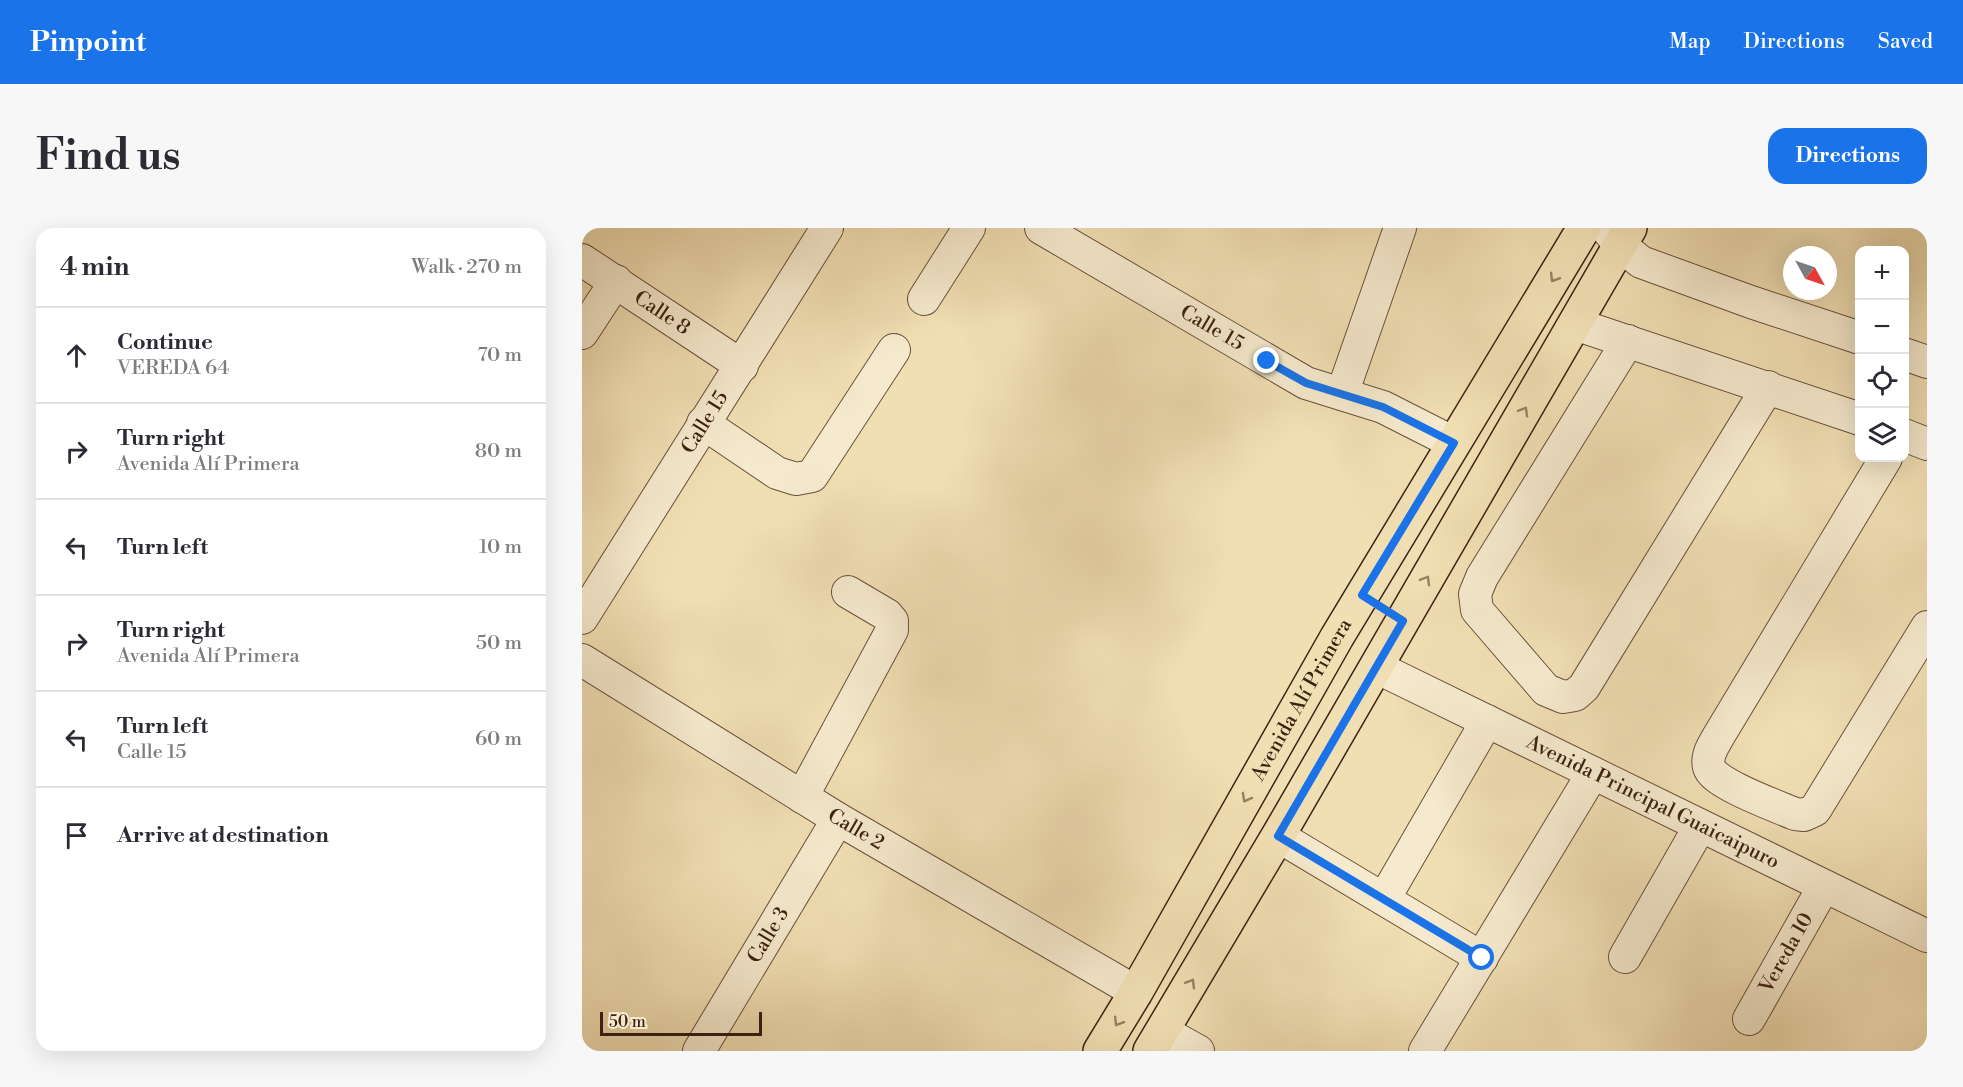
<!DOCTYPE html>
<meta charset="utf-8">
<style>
:root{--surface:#fff;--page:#f7f7f7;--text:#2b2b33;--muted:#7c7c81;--line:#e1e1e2;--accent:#1a73e8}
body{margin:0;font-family:"Libre Bodoni",serif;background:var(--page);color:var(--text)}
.controls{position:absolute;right:18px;top:18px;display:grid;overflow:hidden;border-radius:12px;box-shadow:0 6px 24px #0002}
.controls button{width:54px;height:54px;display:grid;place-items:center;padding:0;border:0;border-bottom:2px solid var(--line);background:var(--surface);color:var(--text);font:30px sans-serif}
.compass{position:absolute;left:1201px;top:18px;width:54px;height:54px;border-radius:50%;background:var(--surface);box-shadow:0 6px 24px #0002;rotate:130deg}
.scale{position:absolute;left:18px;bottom:15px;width:162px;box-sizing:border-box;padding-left:6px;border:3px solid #3d2214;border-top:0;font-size:16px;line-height:21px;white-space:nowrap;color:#3d2214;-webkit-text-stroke:4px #f6eace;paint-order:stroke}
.stop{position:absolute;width:18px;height:18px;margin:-14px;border:4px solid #1a73e8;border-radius:50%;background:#fff}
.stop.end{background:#1a73e8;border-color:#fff;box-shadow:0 2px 6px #0008}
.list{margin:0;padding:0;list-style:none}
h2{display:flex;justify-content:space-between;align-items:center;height:78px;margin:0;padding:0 24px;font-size:26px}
h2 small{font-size:20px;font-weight:400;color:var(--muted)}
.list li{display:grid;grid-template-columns:39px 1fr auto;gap:18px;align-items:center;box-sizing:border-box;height:96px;padding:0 24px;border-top:2px solid var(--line)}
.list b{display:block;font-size:22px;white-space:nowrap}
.list p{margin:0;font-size:20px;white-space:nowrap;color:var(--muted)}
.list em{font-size:20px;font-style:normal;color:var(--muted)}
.icon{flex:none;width:33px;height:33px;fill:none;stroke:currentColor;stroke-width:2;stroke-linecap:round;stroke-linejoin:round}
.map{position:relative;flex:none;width:1345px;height:823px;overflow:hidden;border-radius:18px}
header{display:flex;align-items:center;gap:36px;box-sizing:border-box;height:84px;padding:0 30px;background:var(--accent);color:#fff}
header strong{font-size:28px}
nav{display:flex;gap:33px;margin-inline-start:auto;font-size:21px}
.intro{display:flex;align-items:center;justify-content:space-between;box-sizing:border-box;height:144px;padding:0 36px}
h1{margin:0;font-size:42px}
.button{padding:15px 27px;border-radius:18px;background:var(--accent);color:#fff;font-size:21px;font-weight:700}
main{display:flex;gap:36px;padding:0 36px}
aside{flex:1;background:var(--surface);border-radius:18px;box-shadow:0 6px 24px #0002}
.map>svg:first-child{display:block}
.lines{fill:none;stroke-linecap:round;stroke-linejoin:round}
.minor-casing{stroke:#6a513c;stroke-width:34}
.major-casing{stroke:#3d2214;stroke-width:36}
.minor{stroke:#f6eace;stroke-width:32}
.major{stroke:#f1dfb4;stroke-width:33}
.oneway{stroke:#978064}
.route{stroke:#1a73e8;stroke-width:8}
.labels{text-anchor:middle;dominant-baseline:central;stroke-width:5;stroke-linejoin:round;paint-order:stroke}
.street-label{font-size:20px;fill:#3d2214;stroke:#f6eace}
</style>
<header>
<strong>Pinpoint</strong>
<nav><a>Map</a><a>Directions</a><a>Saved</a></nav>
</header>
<div class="intro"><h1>Find us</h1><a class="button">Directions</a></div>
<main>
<aside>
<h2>4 min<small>Walk · 270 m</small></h2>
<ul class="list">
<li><svg class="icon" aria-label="ahead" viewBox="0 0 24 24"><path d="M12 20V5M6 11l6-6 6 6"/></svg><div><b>Continue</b><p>VEREDA 64</p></div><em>70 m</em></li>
<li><svg class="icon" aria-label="right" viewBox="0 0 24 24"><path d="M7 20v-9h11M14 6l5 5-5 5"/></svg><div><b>Turn right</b><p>Avenida Alí Primera</p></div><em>80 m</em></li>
<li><svg class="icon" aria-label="left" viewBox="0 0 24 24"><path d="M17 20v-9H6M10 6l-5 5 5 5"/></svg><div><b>Turn left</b></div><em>10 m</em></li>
<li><svg class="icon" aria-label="right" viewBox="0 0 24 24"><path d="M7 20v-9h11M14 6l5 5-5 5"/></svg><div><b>Turn right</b><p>Avenida Alí Primera</p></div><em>50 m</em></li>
<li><svg class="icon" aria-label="left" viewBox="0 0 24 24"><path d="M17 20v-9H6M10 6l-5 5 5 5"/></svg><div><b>Turn left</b><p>Calle 15</p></div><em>60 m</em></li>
<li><svg class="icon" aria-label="arrive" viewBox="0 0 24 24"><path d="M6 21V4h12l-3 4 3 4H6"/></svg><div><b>Arrive at destination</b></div></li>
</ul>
</aside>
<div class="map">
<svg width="1345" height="823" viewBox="0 0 1345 823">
<rect width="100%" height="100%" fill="#f1dfb4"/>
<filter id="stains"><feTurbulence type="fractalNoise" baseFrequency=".00333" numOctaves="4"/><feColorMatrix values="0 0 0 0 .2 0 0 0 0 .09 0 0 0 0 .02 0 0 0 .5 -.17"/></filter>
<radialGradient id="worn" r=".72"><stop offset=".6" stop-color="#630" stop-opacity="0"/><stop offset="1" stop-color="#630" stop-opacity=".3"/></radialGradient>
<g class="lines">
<g class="minor-casing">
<g id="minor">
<path id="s1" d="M459,0L724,155L801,179L872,215"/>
<path d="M1024,0L1038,17L1059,34L1169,74L1278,110"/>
<path id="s2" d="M0,32L160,138"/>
<path d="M342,71L387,0"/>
<path d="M993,96L1278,191"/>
<path d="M0,105L34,53"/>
<path d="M1046,113L900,349L893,366L895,382L964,462L981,469L993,467L1002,459L1186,159"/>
<path d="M1322,126L1345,134"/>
<path d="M760,166L818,0"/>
<path d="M121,195L195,245L214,251L230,248L312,122"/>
<path d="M1322,207L1345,216"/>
<path d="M1304,230L1136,509C1131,518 1124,528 1127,539C1130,555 1197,579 1213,586L1222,587L1233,582L1345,399"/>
<path id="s3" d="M0,390L245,0"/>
<path id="s4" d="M0,432L256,591L554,764"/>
<path id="s5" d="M794,439L1345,708"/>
<path d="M220,569L310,402V393L305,387L266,364"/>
<path d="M696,608L900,730"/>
<path d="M802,671L905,493"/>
<path d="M1043,729L1118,598"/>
<path id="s6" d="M1167,791L1242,658"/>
<path d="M580,803L616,823"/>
<path id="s7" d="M117,823L256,591"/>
<path d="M843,823L1011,545"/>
</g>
</g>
<g class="major-casing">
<g id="major">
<path id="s8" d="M518,823L554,764L755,409L1002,0"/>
<path d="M568,823L696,608L1048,0"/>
</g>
</g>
<use href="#minor" class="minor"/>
<use href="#major" class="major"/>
</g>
<defs><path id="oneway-chevron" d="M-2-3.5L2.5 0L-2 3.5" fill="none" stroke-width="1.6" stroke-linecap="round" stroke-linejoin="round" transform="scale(1.5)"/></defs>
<g class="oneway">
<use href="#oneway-chevron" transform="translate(972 50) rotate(121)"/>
<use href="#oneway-chevron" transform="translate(942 183) rotate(-60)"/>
<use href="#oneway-chevron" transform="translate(844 352) rotate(-60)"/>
<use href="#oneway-chevron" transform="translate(664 570) rotate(119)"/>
<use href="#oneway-chevron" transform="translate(609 755) rotate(-59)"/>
<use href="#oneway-chevron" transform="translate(536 794) rotate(122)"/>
</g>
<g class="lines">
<path class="route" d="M685,133L724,155L801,179L872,215L780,367L821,393L696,608L900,730"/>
</g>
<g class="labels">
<g class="street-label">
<text stroke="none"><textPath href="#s2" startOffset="96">Calle 8</textPath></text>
<text stroke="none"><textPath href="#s1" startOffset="198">Calle 15</textPath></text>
<text stroke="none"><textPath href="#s3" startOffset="231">Calle 15</textPath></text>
<text stroke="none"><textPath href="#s8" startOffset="405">Avenida Alí Primera</textPath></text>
<text stroke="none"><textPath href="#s5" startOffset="308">Avenida Principal Guaicaipuro</textPath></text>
<text stroke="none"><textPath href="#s4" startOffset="322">Calle 2</textPath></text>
<text stroke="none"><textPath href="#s7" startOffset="135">Calle 3</textPath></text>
<text stroke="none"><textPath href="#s6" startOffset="76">Vereda 10</textPath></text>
</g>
</g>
<rect width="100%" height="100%" filter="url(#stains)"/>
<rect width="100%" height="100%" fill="url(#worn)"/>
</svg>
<div class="controls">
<button>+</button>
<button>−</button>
<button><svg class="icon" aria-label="locate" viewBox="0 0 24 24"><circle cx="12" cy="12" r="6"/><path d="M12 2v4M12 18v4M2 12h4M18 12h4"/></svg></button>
<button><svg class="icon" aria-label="layers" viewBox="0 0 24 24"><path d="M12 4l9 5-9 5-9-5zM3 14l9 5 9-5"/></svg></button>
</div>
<svg class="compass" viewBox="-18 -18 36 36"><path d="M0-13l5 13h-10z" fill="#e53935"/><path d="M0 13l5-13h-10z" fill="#7c7c81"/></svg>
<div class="scale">50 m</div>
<div class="stop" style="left:900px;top:730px"></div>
<div class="stop end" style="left:685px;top:133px"></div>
</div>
</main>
